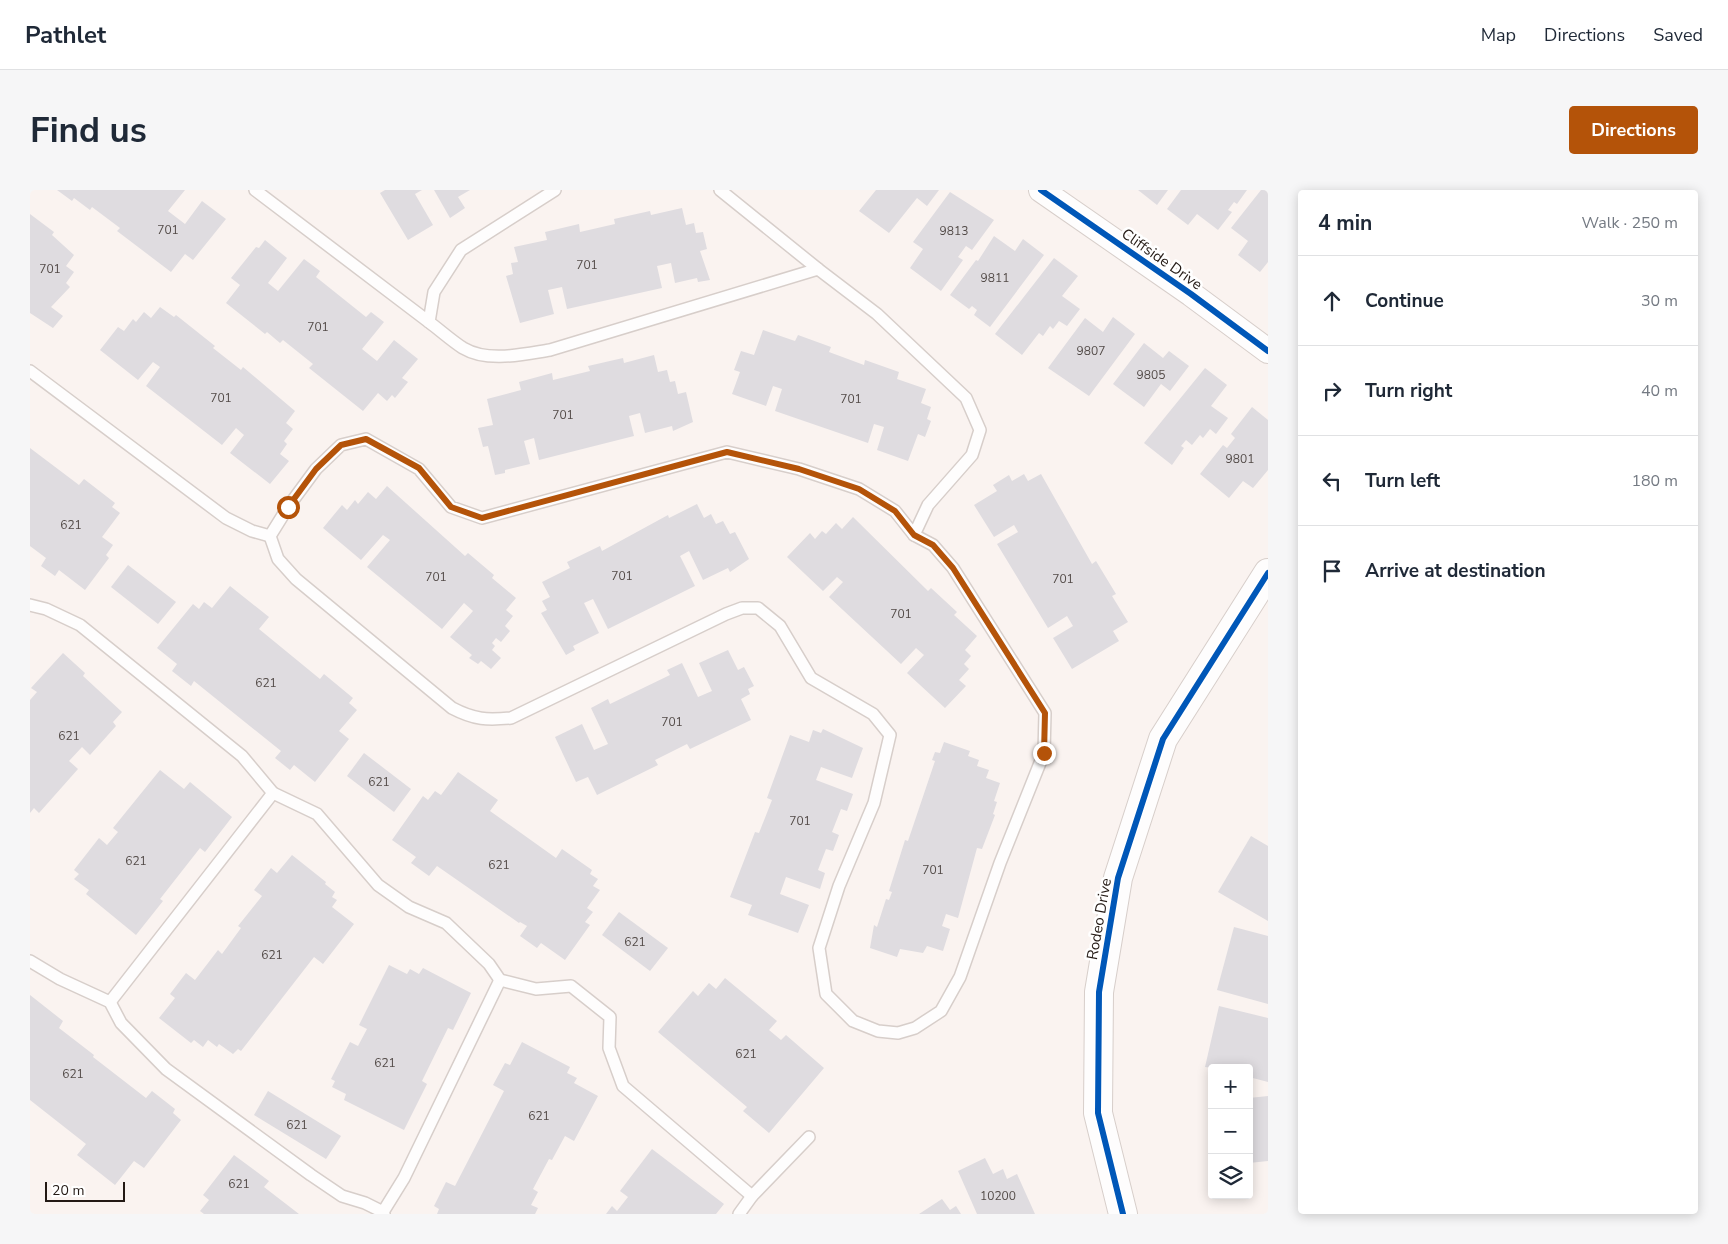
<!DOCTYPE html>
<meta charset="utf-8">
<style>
:root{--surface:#fff;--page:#f6f6f7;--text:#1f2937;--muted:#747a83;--line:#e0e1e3;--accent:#b45309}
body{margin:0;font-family:"Nunito Sans",sans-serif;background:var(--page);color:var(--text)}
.controls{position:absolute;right:15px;bottom:15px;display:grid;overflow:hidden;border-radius:5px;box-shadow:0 2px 12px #0003}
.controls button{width:45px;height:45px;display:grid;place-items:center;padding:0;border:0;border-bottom:1px solid var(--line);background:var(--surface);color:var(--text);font:25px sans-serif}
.scale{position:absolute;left:15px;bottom:12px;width:80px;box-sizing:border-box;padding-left:5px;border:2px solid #231914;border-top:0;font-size:14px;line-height:18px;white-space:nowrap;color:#231914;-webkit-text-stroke:4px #fff;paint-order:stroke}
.stop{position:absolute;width:15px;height:15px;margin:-11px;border:4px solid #b45309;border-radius:50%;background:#fff}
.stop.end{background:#b45309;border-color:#fff;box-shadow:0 1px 5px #0008}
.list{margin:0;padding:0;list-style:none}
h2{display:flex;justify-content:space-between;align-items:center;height:65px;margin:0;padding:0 20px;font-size:21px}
h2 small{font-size:16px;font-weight:400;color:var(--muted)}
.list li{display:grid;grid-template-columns:32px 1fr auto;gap:15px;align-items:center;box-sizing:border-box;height:90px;padding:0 20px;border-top:1px solid var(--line)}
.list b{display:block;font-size:19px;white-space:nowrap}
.list em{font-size:16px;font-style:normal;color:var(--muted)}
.icon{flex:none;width:28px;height:28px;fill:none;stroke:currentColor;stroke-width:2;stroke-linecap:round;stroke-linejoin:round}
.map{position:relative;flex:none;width:1238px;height:1024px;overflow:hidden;border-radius:5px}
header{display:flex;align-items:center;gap:30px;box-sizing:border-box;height:70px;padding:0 25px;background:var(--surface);border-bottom:1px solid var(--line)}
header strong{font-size:24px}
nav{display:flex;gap:28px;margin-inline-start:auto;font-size:18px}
.intro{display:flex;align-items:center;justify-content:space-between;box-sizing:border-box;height:120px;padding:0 30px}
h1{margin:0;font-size:35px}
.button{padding:12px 22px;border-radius:5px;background:var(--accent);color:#fff;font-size:18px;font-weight:700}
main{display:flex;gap:30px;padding:0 30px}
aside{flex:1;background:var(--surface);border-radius:5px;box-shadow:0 2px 12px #0003}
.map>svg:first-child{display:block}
.building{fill:#dfdce0}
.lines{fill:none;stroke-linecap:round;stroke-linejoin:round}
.service-casing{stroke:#d7ceca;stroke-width:14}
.minor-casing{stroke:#d7ceca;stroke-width:26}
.tertiary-casing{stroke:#d7ceca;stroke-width:30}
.service{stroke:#fefdfd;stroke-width:11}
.minor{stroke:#fefdfd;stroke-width:24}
.tertiary{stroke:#fefdfd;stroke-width:28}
.cycleway-casing{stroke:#fff;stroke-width:9}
.cycleway{stroke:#0057b8;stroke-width:6}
.route{stroke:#b45309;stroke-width:6}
.labels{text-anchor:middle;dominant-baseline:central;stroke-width:5;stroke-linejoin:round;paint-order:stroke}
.number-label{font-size:12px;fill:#524a47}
.street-label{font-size:15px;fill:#231914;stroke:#fff}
</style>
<header>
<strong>Pathlet</strong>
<nav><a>Map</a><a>Directions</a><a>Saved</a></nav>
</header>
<div class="intro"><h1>Find us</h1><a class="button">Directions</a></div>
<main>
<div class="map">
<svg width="1238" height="1024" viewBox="0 0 1238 1024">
<rect width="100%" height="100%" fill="#faf3f0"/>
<g class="building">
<path d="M27,0H155L138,21L155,34L172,11L196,29L163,70L155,64L141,82L87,41L90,38L62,17L60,20L44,8L42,11Z"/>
<path d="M355,0H392L385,4L403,35L378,50L350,3Z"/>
<path d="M404,0H440L428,7L435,18L420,28Z"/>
<path d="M846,0H909L897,16L887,8L859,43L829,21Z"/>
<path d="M1108,0H1138L1127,15Z"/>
<path d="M1151,0H1217L1207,14L1204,12L1198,20L1202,22L1188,40L1167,24L1158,35L1137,19Z"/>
<path d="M1231,0H1238V72L1230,82L1208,65L1218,51L1201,38Z"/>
<path d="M920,2L964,30L942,60L936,56L928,67L933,70L911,101L880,78L893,59L883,52Z"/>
<path d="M652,18L656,35L664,33L666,43L673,42L677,59L670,61L680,90L668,92L667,88L645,93L641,73L627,76L632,98L537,119L532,97L518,100L524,124L490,133L476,86L483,84L481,73L488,72L484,57L517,50L515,42L549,34L550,42L585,34L584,29L620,21L621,25Z"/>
<path d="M0,24L24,42L22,45L44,65L36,76L44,82L36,93L40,97L21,117L33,126L23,138L0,123Z"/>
<path d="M964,46L985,61L993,49L1014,65L960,137L944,125L947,120L942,116L939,119L920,105L946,70L948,71Z"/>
<path d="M235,50L257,68L238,93L248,101L274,69L290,81L286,87L336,127L341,122L354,132L332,159L347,171L364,150L388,169L372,188L378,192L365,208L362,205L357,211L348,203L333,221L279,178L283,174L253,150L250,153L237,142L235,144L196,113L210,95L201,88L226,57L229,58Z"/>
<path d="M1024,68L1048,86L1032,106L1050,119L1037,136L1029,131L1023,139L1020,136L1013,146L1009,143L992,165L965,144Z"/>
<path d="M130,117L144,127L146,125L185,156L183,158L211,180L213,177L265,221L256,233L263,239L254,251L257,254L250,264L259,271L240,294L200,263L214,245L206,238L192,255L116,196L130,177L123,172L108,190L70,160L88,137L94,141L103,129L106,132L114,122L121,128Z"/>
<path d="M1083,127L1105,144L1059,206L1018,178L1055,128L1073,142Z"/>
<path d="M733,140L765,151L768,145L801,157L799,162L834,175L835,170L869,182L867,189L896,199L891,213L901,217L897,229L901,231L895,247L888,244L878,271L847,260L854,237L844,234L838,253L745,221L752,199L743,196L736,216L702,204L710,182L704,180L711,161L724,165Z"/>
<path d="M1114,153L1133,168L1139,161L1159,176L1140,201L1131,194L1114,217L1083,194Z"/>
<path d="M624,165L628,182L637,180L640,192L645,191L648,204L656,202L663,232L643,241L642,236L615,243L610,223L599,226L604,246L509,270L504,248L494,251L500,274L475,280V283L465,285L458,256L453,257L448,238L463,235L457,209L491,200L489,192L522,183L523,190L560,181L558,176L593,168L594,173Z"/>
<path d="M1175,178L1197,195L1181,216L1198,228L1186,244L1180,239L1173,248L1170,245L1162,255L1156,250L1151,256L1154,258L1142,275L1114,253Z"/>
<path d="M1222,217L1238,230V280L1223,298L1213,291L1199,308L1170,284L1193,255L1197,258L1205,248L1201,244Z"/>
<path d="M0,258L49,295L54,289L85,313L82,317L90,323L72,347L83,355L76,365L79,368L55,400L29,380L25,386L11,376L16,368L0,356Z"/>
<path d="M994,284L998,291L1011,284L1062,374L1066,371L1086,404L1082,406L1098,432L1083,441L1089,451L1042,479L1023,448L1043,436L1037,426L1018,438L967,354L988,342L984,335L964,347L944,315L967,301L963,295L979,285L982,291Z"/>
<path d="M357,296L435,366L438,363L464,385L462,388L486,408L476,420L483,426L475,436L480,441L471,452L466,448L462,453L465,456L462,460L471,468L461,479L451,471L448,474L439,468L442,465L420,447L443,421L434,413L412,439L337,377L360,350L353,345L331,370L293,338L312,315L317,320L325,310L328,314L338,302L346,309Z"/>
<path d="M667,314L674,328L681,324L686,334L693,331L700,344L705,342L719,369L700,382L698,378L673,390L659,361L650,366L665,396L578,439L563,409L554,413L569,443L543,456L545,460L536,465L511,423L517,420L512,411L520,407L512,392L540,378L537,372L570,356L572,361L638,325L639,328Z"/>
<path d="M823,327L898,401L901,398L927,422L924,425L947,446L935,460L941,466L934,474L939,479L929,490L936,496L915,518L877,483L894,465L886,458L871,474L799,407L813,392L807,387L793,401L757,367L780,343L785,349L792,341L796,344L806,333L812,339Z"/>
<path d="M98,375L146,412L128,434L81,397Z"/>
<path d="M200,396L239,427L229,439L290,489L294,484L323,508L319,513L327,520L309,541L319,549L285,592L264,575L260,580L245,568L251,561L164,491L161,496L142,481L147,474L127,458L163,414L169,419L174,412L182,418Z"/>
<path d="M698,460L708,480L714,477L724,496L718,499L720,504L711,509L721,530L660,559L657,554L625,570L628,575L567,605L558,587L546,592L525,547L552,534L564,560L578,554L561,518L578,509L580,514L640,485L637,480L652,473L668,507L682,501L669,473Z"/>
<path d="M33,463L55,483L53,486L92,522L83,532L86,536L60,565L52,557L39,571L48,579L9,623L4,618L0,623V510L7,502L1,498Z"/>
<path d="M793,539L833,558L822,588L791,577L786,590L823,604L817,621L811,619L802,642L809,645L803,661L796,659L788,680L795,683L790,699L756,687L750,704L779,715L768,743L718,725L722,715L700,707L725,642L729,643L742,610L737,608L760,545L779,552L783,540L791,543Z"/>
<path d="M914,552L940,561L938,566L949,570L947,576L959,580L956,588L970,593L964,611L967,612L963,624L965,625L952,659L947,658L928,728L916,724L912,736L920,739L913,761L897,756L893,763L870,759L867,767L840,758L844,735L847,737L856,709L859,710L862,702L859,701L875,650L878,651L905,571L902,570L905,562L910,563Z"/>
<path d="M334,563L381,599L364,622L317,586Z"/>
<path d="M130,580L154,599L160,592L202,627L175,662L170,658L130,709L133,711L106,745L56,704L59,700L44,689L49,684L44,680L69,648L77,655L88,642L83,638Z"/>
<path d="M428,582L468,610L460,621L526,668L532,659L562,680L560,684L568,689L563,696L570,700L557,718L563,722L555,732L560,735L535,770L511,753L507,758L490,746L497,736L490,732L489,733L407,676L399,686L381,673L386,667L362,650L393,606L398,610L405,601L411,605Z"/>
<path d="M1221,646L1238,656V731L1188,702Z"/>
<path d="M262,665L296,692L295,694L305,702L302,707L307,710L302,717L324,734L293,774L284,767L211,861L208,859L203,864L189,854L187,857L178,850L173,857L164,850L161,853L129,828L145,808L140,804L156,783L165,790L188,760L192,764L211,738L208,736L232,706L224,700L241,678L247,683Z"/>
<path d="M589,722L638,758L620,781L572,745Z"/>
<path d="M1204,737L1238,746V814L1187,800Z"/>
<path d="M359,775L377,784L380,779L389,784L393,778L441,803L423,840L418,838L392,891L397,894L374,940L314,910L316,904L302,897L305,891L301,889L320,852L328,856L337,839L329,835Z"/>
<path d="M695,788L747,831L739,840L751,850L756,845L794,878L739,943L713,921L717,917L628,842L663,801L668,806L679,793L686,799Z"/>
<path d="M0,805L33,831L29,838L64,865L63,867L116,908L122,901L145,919L143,923L151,930L114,978L104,971L85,995L47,965L56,954L0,910Z"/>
<path d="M1189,816L1238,828V892L1219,887V878H1182L1175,877Z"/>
<path d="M492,852L540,877L537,883L547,888L544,893L568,906L544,951L535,946L522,970L519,969L503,999L508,1002L501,1015L508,1018L505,1024H407L409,1019L404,1016L416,992L425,996L474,901L463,895L475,873L480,875Z"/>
<path d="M238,901L311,946L296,969L224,925Z"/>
<path d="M1238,906V971L1219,973V908Z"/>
<path d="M622,959L694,1014L686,1024H576L582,1016L587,1021L598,1007L590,1001Z"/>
<path d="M204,965L239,991L234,997L269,1024H174L170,1021L179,1010L173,1005Z"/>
<path d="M955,968L963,984L973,979L977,989L987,984L1005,1024H947L928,981Z"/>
<path d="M912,1009L920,1020L926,1016L931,1024H889Z"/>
</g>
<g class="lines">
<g class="service-casing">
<g id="service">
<path d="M225,0L399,132"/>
<path d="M525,0L431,60L404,102L399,132C411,141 422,151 433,158C458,173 494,164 520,160L788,79L847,124L936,208L950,240L942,265L898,315L884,345"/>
<path d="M690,0L788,79"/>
<path d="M0,181L196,328L222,341L240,346"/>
<path d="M336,249L389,279L421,317L452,328L697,262L769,279L829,299L865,321L884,345L903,355L923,378L1015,523L1014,563L970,673L930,787L911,821L885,838L868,843L848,841L823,831L796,804L789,758L809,696L844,613L860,545L843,524L781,488L750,436L728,418H712L696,424L481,528C457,530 445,530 422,518L266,389L248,369L240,346L258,317L286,279L311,255Z"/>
<path d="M0,415L16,419L50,435L212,566L243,603L287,624L348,695L379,717L416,733L459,774L470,790L506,799L541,796L580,827L579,858L593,896L722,1006"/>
<path d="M0,771L30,789L80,812L91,833L136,879L281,985L312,1006L335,1013L353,1022"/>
<path d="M80,812L243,603"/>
<path d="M354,1024L353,1022L374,988L470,790"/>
<path d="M709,1024L722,1006L779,947"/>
</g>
</g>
<g class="minor-casing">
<path id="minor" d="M1011,0L1161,104L1238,161"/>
</g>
<g class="tertiary-casing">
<path id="tertiary" d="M1093,1024L1068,923L1069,802L1088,688L1133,549L1238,383"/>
</g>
<use href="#service" class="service"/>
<use href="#minor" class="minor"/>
<use href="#tertiary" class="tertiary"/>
<g class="cycleway-casing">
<g id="cycleway">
<path d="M1011,0L1161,104L1238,161"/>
<path d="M1093,1024L1068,923L1069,802L1088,688L1133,549L1238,383"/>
</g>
</g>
<use href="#cycleway" class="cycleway"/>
</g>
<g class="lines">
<path class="route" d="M258,317L286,279L311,255L336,249L389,278L421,317L452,328L697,262L769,279L829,299L865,321L884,345L903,355L923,378L1015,523L1014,563"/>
</g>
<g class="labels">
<g class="number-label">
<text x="138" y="40">701</text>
<text x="924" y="41">9813</text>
<text x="557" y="75">701</text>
<text x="20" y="79">701</text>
<text x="965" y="88">9811</text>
<text x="288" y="137">701</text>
<text x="1061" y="161">9807</text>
<text x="1121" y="185">9805</text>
<text x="191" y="208">701</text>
<text x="821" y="209">701</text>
<text x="533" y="225">701</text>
<text x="1210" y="269">9801</text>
<text x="41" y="335">621</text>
<text x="592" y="386">701</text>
<text x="406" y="387">701</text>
<text x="1033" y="389">701</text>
<text x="871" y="424">701</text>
<text x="236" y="493">621</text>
<text x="642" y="532">701</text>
<text x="39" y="546">621</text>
<text x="349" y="592">621</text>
<text x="770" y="631">701</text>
<text x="106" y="671">621</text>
<text x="469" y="675">621</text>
<text x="903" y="680">701</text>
<text x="605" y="752">621</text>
<text x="242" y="765">621</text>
<text x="716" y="864">621</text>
<text x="355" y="873">621</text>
<text x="43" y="884">621</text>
<text x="509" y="926">621</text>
<text x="267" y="935">621</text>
<text x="209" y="994">621</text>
<text x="968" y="1006">10200</text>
</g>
<g class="street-label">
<text transform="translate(1132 69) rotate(35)">Cliffside Drive</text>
<text transform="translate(1069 729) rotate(-80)">Rodeo Drive</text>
</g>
</g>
</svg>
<div class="controls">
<button>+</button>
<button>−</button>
<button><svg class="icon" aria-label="layers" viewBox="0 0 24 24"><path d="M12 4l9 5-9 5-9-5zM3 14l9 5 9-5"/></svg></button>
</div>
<div class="scale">20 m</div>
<div class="stop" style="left:258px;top:317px"></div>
<div class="stop end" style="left:1014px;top:563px"></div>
</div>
<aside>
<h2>4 min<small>Walk · 250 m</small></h2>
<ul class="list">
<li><svg class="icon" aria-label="ahead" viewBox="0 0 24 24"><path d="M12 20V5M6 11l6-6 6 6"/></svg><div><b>Continue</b></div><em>30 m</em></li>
<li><svg class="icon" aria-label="right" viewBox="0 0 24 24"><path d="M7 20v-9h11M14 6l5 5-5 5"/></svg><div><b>Turn right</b></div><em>40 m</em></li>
<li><svg class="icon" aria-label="left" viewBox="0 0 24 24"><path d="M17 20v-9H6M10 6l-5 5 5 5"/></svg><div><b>Turn left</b></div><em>180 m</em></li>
<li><svg class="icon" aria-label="arrive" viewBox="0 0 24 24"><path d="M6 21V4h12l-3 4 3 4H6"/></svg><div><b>Arrive at destination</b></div></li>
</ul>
</aside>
</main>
